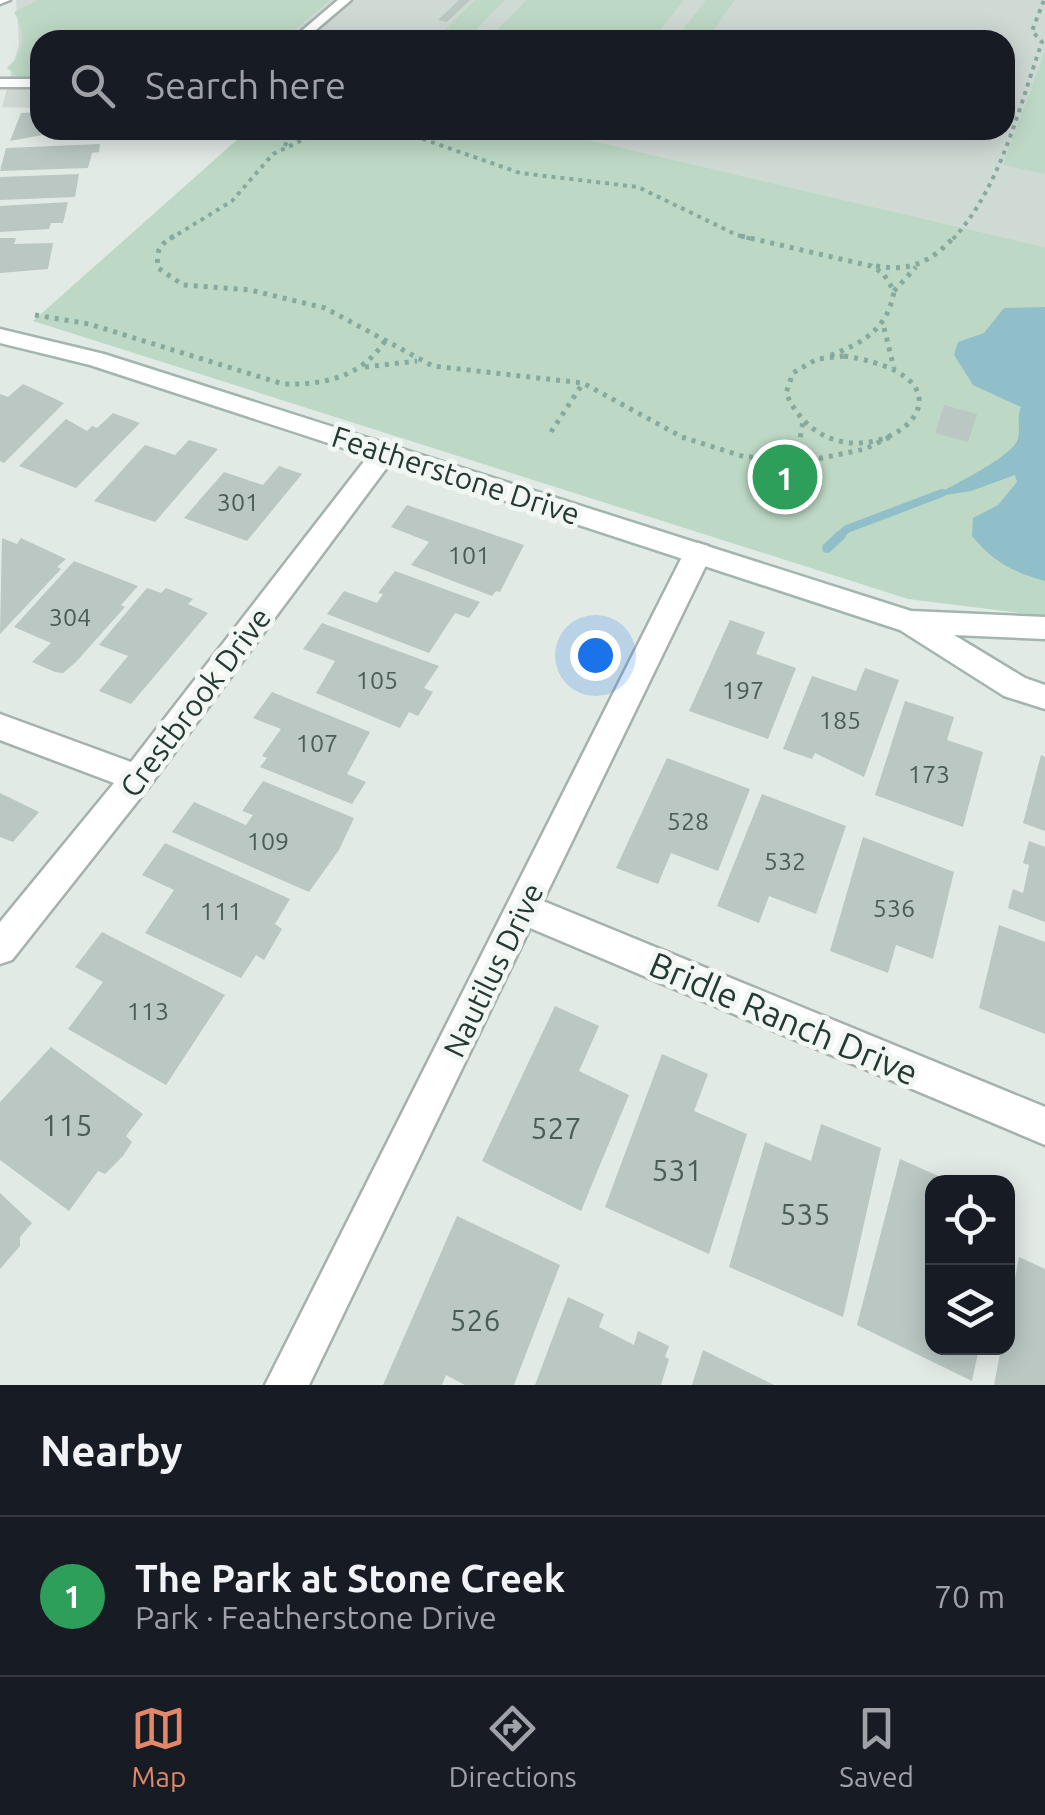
<!DOCTYPE html>
<meta charset="utf-8">
<style>
:root{--surface:#171b24;--page:#20242c;--text:#f1f3f6;--muted:#9ea1a6;--line:#363941;--accent:#e28868}
body{margin:0;font-family:Ubuntu,sans-serif;background:var(--page);color:var(--text)}
.controls{position:absolute;right:30px;bottom:30px;display:grid;overflow:hidden;border-radius:20px;box-shadow:0 5px 25px #0003}
.controls button{width:90px;height:90px;display:grid;place-items:center;padding:0;border:0;border-bottom:2px solid var(--line);background:var(--surface);color:var(--text);font:50px sans-serif}
.you{position:absolute;left:595px;top:655px;width:35px;height:35px;margin:-25px;border:8px solid #fff;border-radius:50%;background:#1a73e8;box-shadow:0 0 0 15px #1a73e833}
.badge{display:grid;place-items:center;width:65px;height:65px;border-radius:50%;background:var(--accent);color:#fff;font-size:32px;font-weight:700}
.pin{position:absolute;translate:-50% -50%;border:5px solid #fff;box-shadow:0 2px 10px #0006}
.list{margin:0;padding:0;list-style:none}
h2{display:flex;justify-content:space-between;align-items:center;height:130px;margin:0;padding:0 40px;font-size:42px}
h2 small{font-size:32px;font-weight:400;color:var(--muted)}
.list li{display:grid;grid-template-columns:65px 1fr auto;gap:30px;align-items:center;box-sizing:border-box;height:160px;padding:0 40px;border-top:2px solid var(--line)}
.list b{display:block;font-size:38px;white-space:nowrap}
.list p{margin:0;font-size:32px;white-space:nowrap;color:var(--muted)}
.list em{font-size:32px;font-style:normal;color:var(--muted)}
.icon{flex:none;width:55px;height:55px;fill:none;stroke:currentColor;stroke-width:2;stroke-linecap:round;stroke-linejoin:round}
.map{position:relative;flex:none;width:1045px;height:1385px;overflow:hidden}
.search{position:absolute;background:var(--surface);box-shadow:0 5px 25px #0003;left:30px;right:30px;top:30px;height:110px;display:flex;align-items:center;gap:25px;box-sizing:border-box;padding:0 35px;border-radius:30px;color:var(--muted);font-size:38px}
.sheet{height:290px;background:var(--surface)}
nav{display:flex;justify-content:space-around;align-items:center;box-sizing:border-box;height:140px;border-top:2px solid var(--line);background:var(--surface);font-size:28px;color:var(--muted)}
nav a{display:grid;justify-items:center;gap:5px}
nav .on{color:var(--accent)}
.map>svg:first-child{display:block}
.built{fill:#d0dad5}
.green{fill:#bdd9c5}
.water{fill:#90bfc9}
.lines{fill:none;stroke-linecap:round;stroke-linejoin:round}
.stream-far1{stroke:#90bfc9;stroke-width:8}
.stream{stroke:#90bfc9;stroke-width:10}
.building{fill:#bac7c2}
.lane-casing{stroke:#a5b1ad;stroke-width:5}
.street-casing{stroke:#a5b1ad;stroke-width:5}
.secondary-casing{stroke:#a2b5ae;stroke-width:5}
.path-far1{stroke:#86aa9f;stroke-width:4;stroke-dasharray:4 5;stroke-linecap:butt}
.path{stroke:#86aa9f;stroke-width:5;stroke-dasharray:4 6;stroke-linecap:butt}
.lane{fill:#fff;fill-rule:evenodd}
.street{fill:#fff;fill-rule:evenodd}
.secondary{fill:#fff;fill-rule:evenodd}
.labels{text-anchor:middle;dominant-baseline:central;stroke-width:10;stroke-linejoin:round;paint-order:stroke}
.number-label{font-size:25px;fill:#4a5c58}
.street-label{font-size:30px;fill:#243934;stroke:#f2f7f4}
.near-number-label{font-size:30px;fill:#4a5c58}
.near-street-label{font-size:35px;fill:#243934;stroke:#f2f7f4}
</style>
<div class="map">
<svg width="1045" height="1385" viewBox="0 0 1045 1385">
<rect width="100%" height="100%" fill="#e2eae6"/>
<path class="built" d="M16,0H1045V247L546,130H1005V40H40V108L2,107L19,44Z"/>
<g class="green">
<path d="M39,0H331L282,40H40V77L20,79L7,68C26,51 26,33 14,12Z"/>
<path d="M475,0H505L466,40H434Z"/>
<path d="M526,0H684L652,40H487Z"/>
<path d="M706,0H735L706,40H675Z"/>
<path d="M1045,51V174L1003,165Z"/>
<path d="M248,130H546L1045,247V616L908,599L33,321Z"/>
</g>
<path class="water" d="M1045,307V581C1013,572 993,562 972,536L973,518L998,505L1017,482L1015,475L971,491L933,497C951,485 1014,457 1018,438C1021,427 1016,419 1021,407L973,385L954,355L958,342L984,333L1004,308Z"/>
<g class="lines">
<path class="stream-far1" d="M838,537L847,529L942,493"/>
<path class="stream" d="M827,548L841,535"/>
</g>
<g class="building">
<path d="M459,0H470L447,22L438,20Z"/>
<path d="M40,112V130H54V133L10,141L21,113Z"/>
<path d="M100,144L99,152L92,153L88,168L0,171L6,148Z"/>
<path d="M79,174L75,197L0,200V177Z"/>
<path d="M68,202L63,223H51L49,229L0,232V206Z"/>
<path d="M0,238H16L14,244L53,243L48,269L0,273Z"/>
<path d="M23,384L64,403L4,463L0,461V394L8,397Z"/>
<path d="M944,405L977,414L968,442L935,433Z"/>
<path d="M113,413L140,423L76,488L19,466L66,419L87,431L92,426L97,428Z"/>
<path d="M189,440L218,449L155,522L94,501L145,445L175,455Z"/>
<path d="M279,466L302,474L247,541L184,518L224,472L263,485Z"/>
<path d="M407,505L524,545L500,592L496,591L492,596L411,565L429,542L391,527Z"/>
<path d="M2,538L17,544L21,538L66,559L57,567L61,569L0,634Z"/>
<path d="M74,561L138,586L121,605L125,607L76,662L63,673L55,672L32,662L51,643L14,627Z"/>
<path d="M395,571L480,602L469,618L455,613L429,653L327,614L344,591L377,603L383,594L378,593Z"/>
<path d="M147,588L161,593L166,588L193,599L188,604L208,613L131,704L99,691L128,656L99,645Z"/>
<path d="M730,620L765,632L756,654L796,668L768,739L689,711Z"/>
<path d="M322,623L439,666L424,688L433,692L418,716L409,712L400,728L316,693L335,661L303,649Z"/>
<path d="M865,668L899,680L864,777L815,753L812,759L783,749L812,676L856,691Z"/>
<path d="M272,692L370,732L347,774L366,782L352,804L260,767L267,758L262,756L281,729L253,718Z"/>
<path d="M905,701L954,717L947,740L983,752L963,827L875,795Z"/>
<path d="M1041,755L1045,757V831L1023,823Z"/>
<path d="M667,758L750,789L718,871L671,853L658,884L616,868Z"/>
<path d="M263,781L354,818L339,850L309,892L172,832L194,802L246,825L253,815L242,811Z"/>
<path d="M0,793L39,812L13,842L0,837Z"/>
<path d="M762,794L846,826L816,914L769,896L759,923L717,906Z"/>
<path d="M863,837L954,872L933,959L896,945L888,973L830,951Z"/>
<path d="M1029,841L1045,847V922L1008,908L1013,889L1023,893L1029,865L1023,863Z"/>
<path d="M165,843L290,899L275,924L282,929L264,960L256,955L241,978L145,933L174,890L142,875Z"/>
<path d="M999,925L1045,942V1034L979,1008Z"/>
<path d="M102,932L225,995L166,1085L68,1029L103,982L75,967Z"/>
<path d="M555,1006L599,1026L579,1071L629,1095L581,1211L482,1161Z"/>
<path d="M51,1047L143,1114L126,1136L132,1142L123,1156L105,1174L98,1171L69,1211L0,1160V1102Z"/>
<path d="M662,1054L708,1074L694,1111L747,1134L709,1254L605,1207Z"/>
<path d="M821,1124L881,1148L843,1317L729,1267L765,1142L811,1161Z"/>
<path d="M900,1159L952,1182H932V1348H979L972,1381L857,1325Z"/>
<path d="M0,1193L32,1223L20,1237V1246L0,1269Z"/>
<path d="M457,1216L560,1265L514,1385H465L446,1375L442,1385H383Z"/>
<path d="M1019,1257L1045,1269V1385H994L1001,1348H1008V1316Z"/>
<path d="M568,1297L604,1314L599,1327L634,1345L638,1331L669,1346L665,1357L669,1359L661,1385H535Z"/>
<path d="M703,1350L774,1385H692Z"/>
</g>
<g class="lines">
<g class="lane-casing">
<g id="lane">
<path d="M0,0H10L0,4Z"/>
<path d="M338,0H351L304,40H291Z"/>
<rect x="0" y="79" width="40" height="8"/>
</g>
</g>
<g class="street-casing">
<g id="street">
<path d="M385,443L398,452L394,458L148,788L12,960L0,964V922L114,783L0,740V714L131,762L376,446Z"/>
<path d="M698,543L708,546L712,553L543,901L1045,1107V1145L530,928L309,1385H265L684,553L688,546Z"/>
</g>
</g>
<g class="secondary-casing">
<path id="secondary" d="M0,329L104,354L911,611L1045,617V639L954,635L1025,678L1045,685V709L1004,696L900,630L90,365L0,343Z"/>
</g>
<g class="path-far1">
<path d="M397,130L520,173L638,187L737,235L752,239"/>
<path d="M285,146L291,130"/>
<path d="M170,239L232,201L273,154L309,137L339,130"/>
<path d="M953,239C1001,187 1019,107 1042,42L1032,31L1044,0"/>
</g>
<g class="path">
<path d="M174,236C159,245 156,250 158,268L183,285L250,290L325,308L433,366L583,383L682,437L745,457L822,458L865,449L890,437"/>
<path d="M741,236L871,266L883,273L894,291C888,329 863,343 829,356"/>
<path d="M876,266C911,272 931,262 955,236"/>
<path d="M894,291L916,267"/>
<path d="M35,315L89,324L283,384C325,385 361,377 385,341"/>
<path d="M884,328L894,368"/>
<path d="M844,356C1020,383 839,513 786,393L793,373L817,359Z"/>
<path d="M365,367L417,361"/>
<path d="M551,432L583,383"/>
<path d="M780,457L799,444L803,421"/>
</g>
<use href="#lane" class="lane"/>
<use href="#street" class="street"/>
<use href="#secondary" class="secondary"/>
</g>
<g class="labels">
<g class="number-label">
<text x="238" y="502">301</text>
<text x="469" y="555">101</text>
<text x="70" y="617">304</text>
<text x="377" y="680">105</text>
<text x="743" y="690">197</text>
<text x="840" y="720">185</text>
<text x="317" y="743">107</text>
<text x="929" y="774">173</text>
<text x="688" y="821">528</text>
<text x="268" y="841">109</text>
<text x="785" y="861">532</text>
<text x="894" y="908">536</text>
<text x="221" y="911">111</text>
<text x="148" y="1011">113</text>
</g>
<g class="street-label">
<text transform="translate(456 475) rotate(18)">Featherstone Drive</text>
<text transform="translate(195 702) rotate(-53)">Crestbrook Drive</text>
<text transform="translate(493 970) rotate(-64)">Nautilus Drive</text>
</g>
<g class="near-number-label">
<text x="67" y="1125">115</text>
<text x="556" y="1128">527</text>
<text x="677" y="1170">531</text>
<text x="805" y="1214">535</text>
<text x="475" y="1320">526</text>
</g>
<g class="near-street-label">
<text transform="translate(784 1018) rotate(23)">Bridle Ranch Drive</text>
</g>
</g>
</svg>
<div class="controls">
<button><svg class="icon" aria-label="locate" viewBox="0 0 24 24"><circle cx="12" cy="12" r="6"/><path d="M12 2v4M12 18v4M2 12h4M18 12h4"/></svg></button>
<button><svg class="icon" aria-label="layers" viewBox="0 0 24 24"><path d="M12 4l9 5-9 5-9-5zM3 14l9 5 9-5"/></svg></button>
</div>
<div class="you"></div>
<div class="pin badge" style="left:785px;top:477px;background:#2e9e5b">1</div>
<div class="search"><svg class="icon" aria-label="search" viewBox="0 0 24 24"><circle cx="10" cy="10" r="6"/><path d="M15 15l6 6"/></svg>Search here</div>
</div>
<section class="sheet">
<h2>Nearby<small></small></h2>
<ul class="list">
<li><span class="badge" style="background:#2e9e5b">1</span><div><b>The Park at Stone Creek</b><p>Park · Featherstone Drive</p></div><em>70 m</em></li>
</ul>
</section>
<nav>
<a class="on"><svg class="icon" aria-label="map" viewBox="0 0 24 24"><path d="M3 6l6-2 6 2 6-2v14l-6 2-6-2-6 2zM9 4v14M15 6v14"/></svg>Map</a>
<a><svg class="icon" aria-label="directions" viewBox="0 0 24 24"><path d="M12 3l9 9-9 9-9-9zM9 14v-3h6M13 9l2 2-2 2"/></svg>Directions</a>
<a><svg class="icon" aria-label="saved" viewBox="0 0 24 24"><path d="M7 4h10v16l-5-4-5 4z"/></svg>Saved</a>
</nav>
